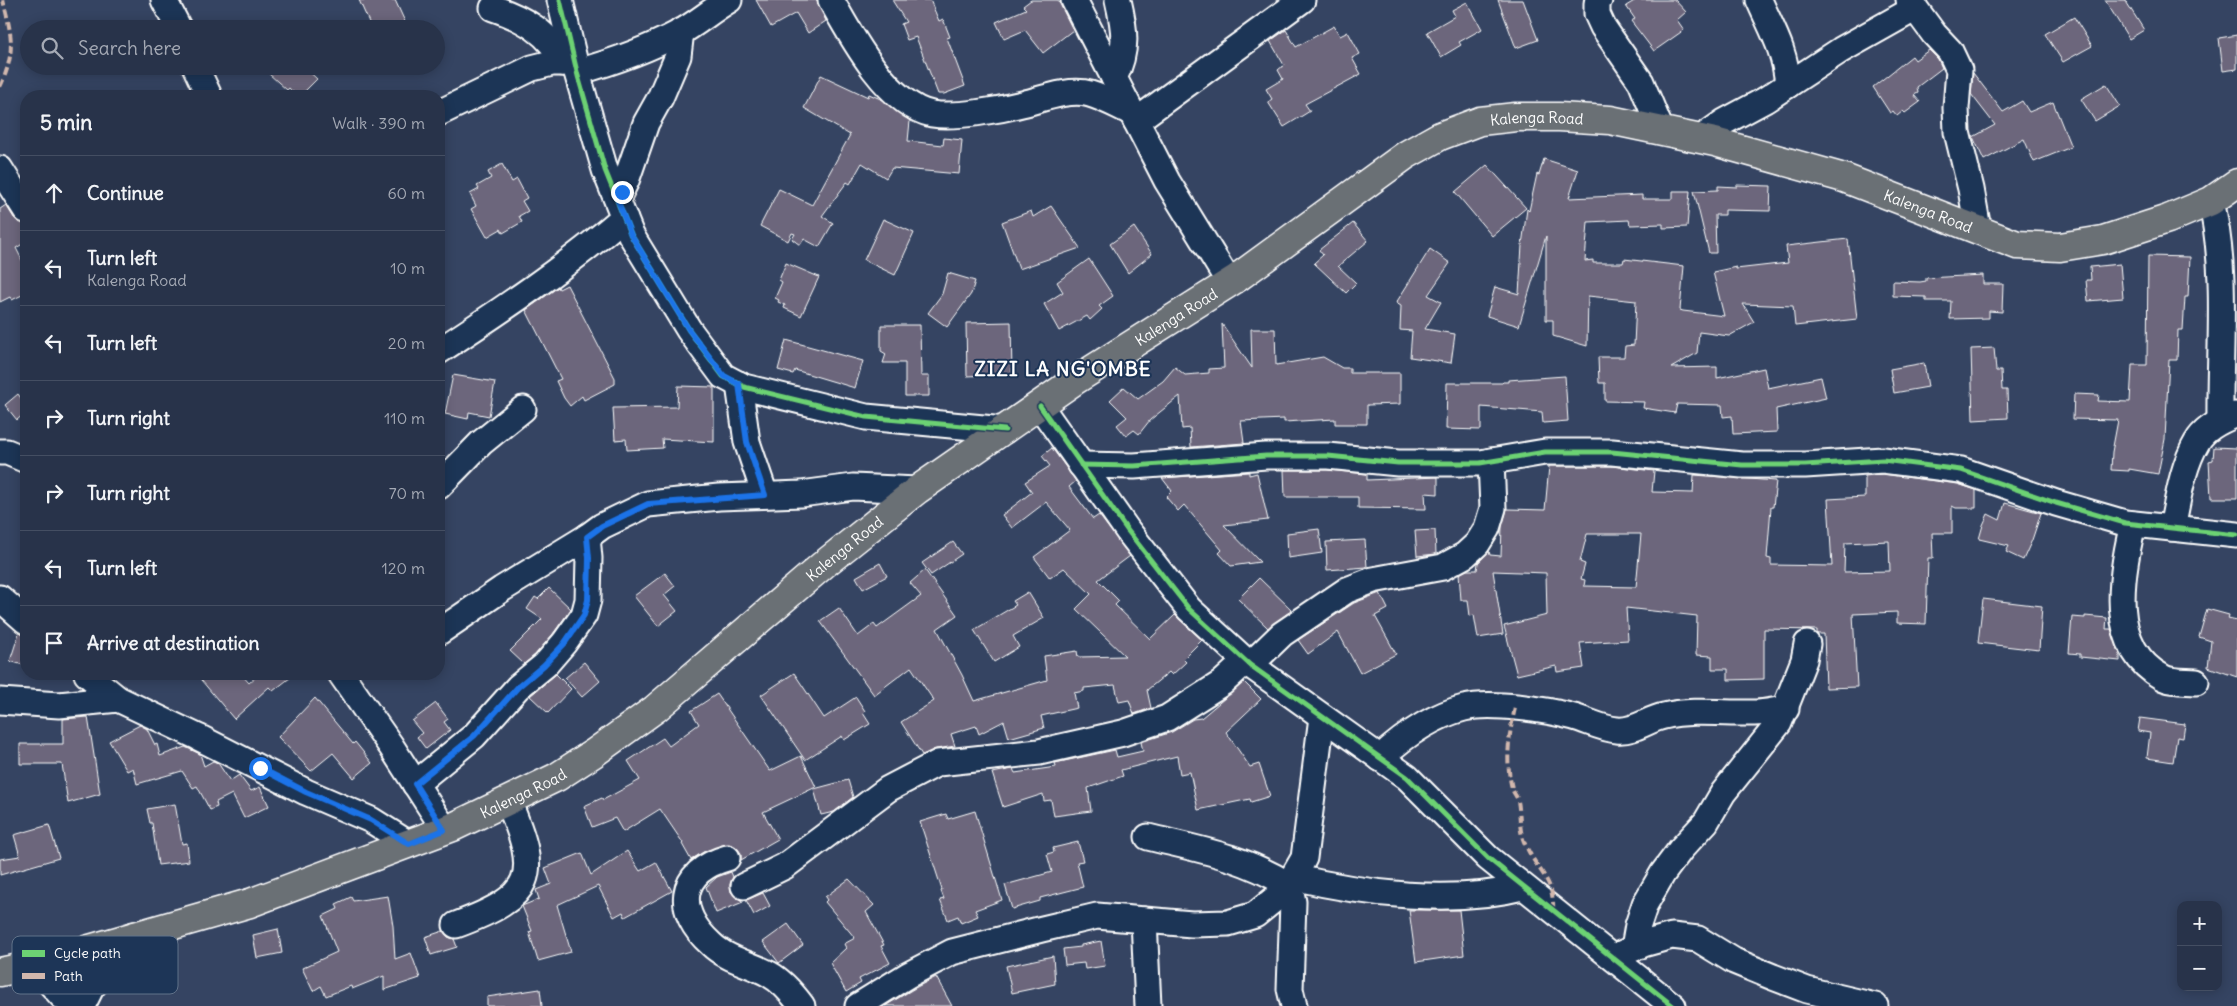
<!DOCTYPE html>
<meta charset="utf-8">
<style>
:root{--surface:#28334a;--page:#343f54;--text:#f1f3f6;--muted:#a5aab5;--line:#444e62}
body{margin:0;font-family:Delius,sans-serif;background:var(--page);color:var(--text)}
.controls{position:absolute;right:15px;bottom:15px;display:grid;overflow:hidden;border-radius:10px;box-shadow:0 2px 12px #0003}
.controls button{width:45px;height:45px;display:grid;place-items:center;padding:0;border:0;border-bottom:1px solid var(--line);background:var(--surface);color:var(--text);font:25px sans-serif}
.stop{position:absolute;width:15px;height:15px;margin:-11px;border:4px solid #1a73e8;border-radius:50%;background:#fff}
.stop.end{background:#1a73e8;border-color:#fff;box-shadow:0 1px 5px #0008}
.list{margin:0;padding:0;list-style:none}
h2{display:flex;justify-content:space-between;align-items:center;height:65px;margin:0;padding:0 20px;font-size:21px}
h2 small{font-size:16px;font-weight:400;color:var(--muted)}
.list li{display:grid;grid-template-columns:32px 1fr auto;gap:15px;align-items:center;box-sizing:border-box;height:75px;padding:0 20px;border-top:1px solid var(--line)}
.list b{display:block;font-size:19px;white-space:nowrap}
.list p{margin:0;font-size:16px;white-space:nowrap;color:var(--muted)}
.list em{font-size:16px;font-style:normal;color:var(--muted)}
.icon{flex:none;width:28px;height:28px;fill:none;stroke:currentColor;stroke-width:2;stroke-linecap:round;stroke-linejoin:round}
.map{position:relative;flex:none;width:2237px;height:1006px;overflow:hidden}
.search{position:absolute;background:var(--surface);box-shadow:0 2px 12px #0003;left:20px;top:20px;width:425px;height:55px;display:flex;align-items:center;gap:12px;box-sizing:border-box;padding:0 18px;border-radius:28px;color:var(--muted);font-size:19px}
.panel{position:absolute;background:var(--surface);box-shadow:0 2px 12px #0003;left:20px;top:90px;width:425px;height:590px;border-radius:20px}
.map>svg:first-child{display:block}
.building{fill:#6c667b;stroke:#fff;fill-rule:evenodd}
.lines{fill:none;stroke-linecap:round;stroke-linejoin:round}
.minor-casing{stroke:#fff;stroke-width:29}
.major-casing{stroke:#fff;stroke-width:31}
.minor{stroke:#1d3557;stroke-width:25}
.major{stroke:#6b6f75;stroke-width:28}
.quiet{stroke:#d1b7ad;stroke-width:4;stroke-dasharray:8 4;stroke-linecap:butt}
.cycleway-casing{stroke:#1d3557;stroke-width:8}
.cycleway{stroke:#6cd273;stroke-width:5}
.route{stroke:#1a73e8;stroke-width:6}
.labels{text-anchor:middle;dominant-baseline:central;stroke-width:4;stroke-linejoin:round;paint-order:stroke}
.street-label{font-size:15px;fill:#fff;stroke:#1d3557}
.district-label{font-size:20px;font-weight:bold;letter-spacing:1px;fill:#fff;stroke:#1d3557}
.key{fill:#1d3557;stroke:#617289;stroke-width:1}
.key-label{font-size:14px;fill:#fff}
</style>
<div class="map">
<svg width="2237" height="1006" viewBox="0 0 2237 1006">
<rect width="100%" height="100%" fill="#354462"/>
<filter id="ink" filterUnits="userSpaceOnUse"><feTurbulence type="fractalNoise" baseFrequency=".02" numOctaves="2"/><feDisplacementMap in="SourceGraphic" scale="10" xChannelSelector="R" yChannelSelector="G"/><feConvolveMatrix kernelMatrix="1 2 1 2 8 2 1 2 1" color-interpolation-filters="sRGB"/></filter>
<g filter="url(#ink)">
<g class="building">
<path d="M359,0H395L406,24L396,29H372Z"/>
<path d="M756,0H817L826,21L808,33L796,13L771,27Z"/>
<path d="M892,0H930L939,21L943,19L950,37L947,38L965,86L944,94H938L916,37L907,40L901,24L906,22Z"/>
<path d="M1031,0H1058L1073,30L1043,53L1025,30L1004,39L996,22L1026,9L1023,6Z"/>
<path d="M1498,0H1523L1538,40L1516,48Z"/>
<path d="M1636,0H1675L1686,12L1677,20L1684,30L1654,51L1631,21L1635,19L1626,6Z"/>
<path d="M2105,0H2125L2144,30L2129,39Z"/>
<path d="M1467,2L1482,29L1459,42L1461,45L1441,57L1427,32L1455,16L1452,10Z"/>
<path d="M2074,17L2092,46L2063,62L2045,34Z"/>
<path d="M1334,26L1340,36L1348,32L1360,54L1352,58L1361,74L1305,104L1310,111L1284,127L1268,102L1272,99L1266,89L1283,79L1278,70L1284,65L1270,41L1286,30L1296,47Z"/>
<path d="M2237,35V69L2223,71L2219,38Z"/>
<path d="M1929,50L1938,59L1942,68L1917,87L1918,93L1914,95L1920,102L1905,113L1903,111L1897,116L1893,111L1890,113L1873,87L1912,56L1915,60Z"/>
<path d="M260,66H303L317,79L300,96H297L289,88L287,90Z"/>
<path d="M1973,73L2003,112L2022,101L2029,112L2053,102L2071,147L2034,162L2024,139L1984,160L1973,137L1995,125L1971,94Z"/>
<path d="M821,75L868,97L869,94L883,100L910,121L908,141L943,145L944,138L962,140L959,174L892,168L886,178L862,163L850,184L847,182L822,216L833,223L819,247L804,239L800,245L792,239L795,234L792,233L788,241L760,226L779,189L812,205L850,135L804,108Z"/>
<path d="M2106,84L2120,106L2095,121L2081,99Z"/>
<path d="M1544,159L1578,170L1569,198L1642,195V199H1673V191H1690L1687,227L1663,228V224L1630,225L1629,220L1588,222L1585,261L1593,260V263H1623L1624,259L1684,266L1680,310L1683,311L1724,316L1713,272L1736,267V269L1788,263L1786,246L1848,239L1857,319L1795,326L1793,306L1743,304L1754,322L1729,336L1699,332L1697,353L1671,368L1717,367V378L1764,368L1768,388L1821,377L1826,398L1776,409L1777,432L1733,434L1732,416L1723,417L1722,405L1677,404L1675,413L1643,408L1644,402L1605,401V383H1599L1598,357H1624L1625,346L1634,345L1636,301L1588,296L1587,346L1553,336V320H1546V236L1519,326L1487,316L1495,287L1519,294L1522,245L1527,209L1529,211L1537,174L1539,175Z"/>
<path d="M502,164L512,182L517,179L527,198L522,201L528,211L519,216L522,222L503,233L501,229L487,237L471,209L476,206L470,194L479,189L477,186L491,178L488,172Z"/>
<path d="M1487,165L1526,208L1492,236L1455,192Z"/>
<path d="M1737,185L1771,186L1770,211L1725,210V215H1715L1716,253H1709L1694,191L1718,190V186L1737,187Z"/>
<path d="M6,205L14,218L26,225V242L16,248L26,268V293L12,300L10,297L0,302V209Z"/>
<path d="M1051,206L1080,248L1019,269L1002,222L1031,211L1033,217Z"/>
<path d="M883,219L914,233L895,275L864,260Z"/>
<path d="M1353,223L1368,241L1338,266L1356,283L1346,293L1314,263L1323,255L1319,250Z"/>
<path d="M1134,227L1152,254L1128,273L1110,244Z"/>
<path d="M1430,249L1450,263L1428,295L1441,302L1425,329L1455,334L1451,363L1410,357L1412,331L1400,330L1401,306L1396,303Z"/>
<path d="M2148,256L2190,257L2188,297H2185L2183,330H2178L2177,360H2169L2165,439L2158,474L2129,469V471L2111,470L2112,452L2118,420L2073,419L2074,394L2099,395L2098,401L2130,402L2132,365H2147Z"/>
<path d="M1089,259L1113,296L1099,306L1102,309L1090,320L1087,316L1059,331L1044,304L1063,292L1057,282Z"/>
<path d="M786,263L819,277L801,316L784,308L785,305L778,302L779,300L775,298L782,282L779,280Z"/>
<path d="M2120,264L2123,298L2088,301L2086,280H2091L2090,267Z"/>
<path d="M948,273L975,281L971,294L947,327L928,313L942,294Z"/>
<path d="M1983,275V284H2003L2002,312L1989,311V318L1950,319L1951,301H1926V297L1893,296V281L1920,282L1926,281V278Z"/>
<path d="M567,285L615,378V384L584,400L582,396L570,406L564,398L556,381L561,379L526,310L558,287L559,289Z"/>
<path d="M1011,322L1012,374L967,376L966,323Z"/>
<path d="M1222,324L1252,368L1251,329H1275L1276,365L1323,357L1342,368H1350V373H1400V404L1367,405V424H1335V419L1284,422V419L1241,421L1244,443L1191,447L1190,428L1182,429L1180,396L1150,420L1139,434L1134,430L1126,436L1117,425L1127,417L1110,400L1124,387L1138,399L1163,381L1175,367L1185,375L1209,373V369L1224,368Z"/>
<path d="M881,325H920L921,376H929V396H905V363H883L886,354L881,351Z"/>
<path d="M786,340L863,361L855,388L795,370L793,374L778,370Z"/>
<path d="M1994,348L1996,371H2001L2002,390H2007L2008,418L1973,420L1971,349Z"/>
<path d="M1924,363L1928,387L1894,393L1890,369Z"/>
<path d="M453,375L495,382L489,416L469,412L468,419L445,414Z"/>
<path d="M1565,376L1568,421L1543,423L1542,412L1481,407V430L1446,429L1447,383H1502L1503,382H1508V380Z"/>
<path d="M678,386L714,387V442L662,439L663,448L627,450L626,439L615,440L613,408L677,407Z"/>
<path d="M18,394L26,405V412L17,420L5,405Z"/>
<path d="M2214,447L2237,448V498H2211L2209,461L2213,460Z"/>
<path d="M1052,448L1076,481L1069,487L1093,519L1099,515L1130,556L1098,580L1119,601L1115,605L1150,639L1175,615L1202,640L1183,659L1186,662L1172,675L1169,672L1147,690L1151,708L1134,714L1129,700L1119,702L1115,685L1084,688V691L1074,693L1077,708L1041,716L1044,728L1009,738L1004,721L979,734L976,726L951,734L955,746L936,749L922,755L901,722L934,701L911,667L874,695L820,621L839,608L858,636L874,624L877,628L921,596L910,583L925,570L957,615L937,629L962,675L974,701L1047,680L1044,656L1077,651L1078,657L1125,656L1076,609L1091,594L1064,568L1050,578L1034,557L1070,530L1046,502L1012,528L1002,515L1032,492L1025,482L1050,466L1042,456Z"/>
<path d="M1549,466H1611L1654,471L1652,492L1693,493L1694,475L1776,481L1773,507H1771L1767,558L1771,559V565L1832,566L1828,499L1865,497V476L1883,474L1958,484L1976,490V508H1956L1952,506V533H1932L1933,558H1928L1926,624L1897,623V612L1853,614L1857,687L1826,688L1824,634H1817V630L1764,629V679L1728,680V669H1712V656L1696,655L1697,616L1626,608L1628,640L1580,643L1584,668L1557,672L1556,666L1517,675L1504,626L1547,615L1546,573L1493,571L1503,634L1478,638L1474,615L1470,616L1468,600H1461L1459,574L1467,570H1477L1478,563L1489,551L1490,555L1501,556L1502,526L1507,509L1545,510ZM1587,534H1641L1636,587L1584,586L1585,580L1581,579L1585,564L1580,562ZM1889,541L1890,571L1844,572L1845,543Z"/>
<path d="M1284,470H1327L1367,474V480L1438,477V494L1425,493L1426,509L1358,508V497H1285Z"/>
<path d="M1249,472V475L1257,473L1268,520L1224,525L1260,562L1231,566L1219,553L1222,550L1184,505L1178,511L1166,497L1172,491L1162,478Z"/>
<path d="M2005,503L2041,513L2032,540L2023,560L2006,552L2009,546L1979,539L1983,525L1988,514L2000,520Z"/>
<path d="M1319,529L1322,553L1288,558L1287,533Z"/>
<path d="M1435,530L1436,554L1417,556L1415,531Z"/>
<path d="M1365,540L1367,567L1327,570L1326,542Z"/>
<path d="M953,542L962,554L931,575L922,563Z"/>
<path d="M880,563L887,576L863,589L856,577Z"/>
<path d="M665,573L675,586L664,595L677,611L658,626L634,596Z"/>
<path d="M1259,578L1292,610L1268,628L1238,599Z"/>
<path d="M549,588L571,609L553,634L535,655L524,664L510,651L542,619L527,609L535,597L538,599Z"/>
<path d="M1028,592L1044,618L1013,636L1019,647L994,662L974,630L1016,605L1013,601Z"/>
<path d="M1380,593L1388,609L1375,616L1396,654L1360,673L1338,632L1308,654L1298,640L1354,603Z"/>
<path d="M1983,599L2042,606L2039,650L1978,643Z"/>
<path d="M2207,609L2229,615L2228,619L2237,621V677L2208,667L2211,641L2199,637Z"/>
<path d="M2085,616L2107,618L2106,629H2111L2120,654V661L2080,657V654L2069,653L2072,617L2085,618Z"/>
<path d="M19,633L26,635V666L10,661Z"/>
<path d="M584,662L600,681L582,697L565,678Z"/>
<path d="M794,673L824,718L856,697L865,711L863,713L870,724L844,740L842,736L805,760L761,695Z"/>
<path d="M196,674H241L249,683L259,674H295L273,691L269,687L234,719Z"/>
<path d="M556,674L571,689L548,713L530,696Z"/>
<path d="M1244,682L1261,699L1226,732L1250,767L1259,764L1270,796L1251,802L1250,799L1198,810L1190,772L1180,774L1177,756L1121,770L1123,776L1088,788L1091,811L1054,816L1051,800L1044,801L1043,794L1003,807L992,773L1013,769L1015,773L1056,767L1055,763L1115,750L1117,757L1143,751L1141,742L1172,732L1193,719L1201,718Z"/>
<path d="M717,694L770,771L801,756L816,787L763,812L778,839L741,860V853L736,847L729,844L705,851L691,860L682,844L683,843L660,809L623,832L615,818L592,827L584,806L602,798L603,800L640,780L628,761L663,738L669,746L699,724L691,711Z"/>
<path d="M315,698L353,744L355,742L372,763L354,778L333,753L311,771L278,737Z"/>
<path d="M436,703L448,719L444,722L450,730L426,749L417,737L422,733L412,721Z"/>
<path d="M88,717L100,794L68,803L62,764H20V744H63V719Z"/>
<path d="M2140,718L2185,724L2183,738L2177,737L2173,762L2147,758L2150,733L2138,731Z"/>
<path d="M140,725L147,729L155,745L157,744L160,756L185,747L200,754L204,766L213,761L218,763L230,781L239,775L251,791L260,787L269,806L244,818L232,794L216,802L217,807L210,810L197,786L193,788L182,771L137,784L133,768L127,771L109,741Z"/>
<path d="M848,780L853,797L834,812L821,815L814,789Z"/>
<path d="M175,804L182,844L187,843L189,861L158,865L152,823H150L147,809Z"/>
<path d="M975,811L1002,900L975,910L978,916L961,923L958,916L948,920L940,900L944,899L941,891L942,890L920,822L946,814L948,819Z"/>
<path d="M49,825L59,858L0,875V859L20,856L14,835Z"/>
<path d="M1078,842L1083,861L1077,862L1083,887L1040,898V901L1012,909L1005,885L1052,872L1047,854L1054,852L1053,848Z"/>
<path d="M627,851L640,871L656,862L672,891L625,917L623,912L614,917L598,886L557,905L571,952L538,961L529,932L532,931L522,906L539,899L536,890L551,884L545,868L582,853L591,875Z"/>
<path d="M731,872L733,877L730,885L731,892L743,902L716,913L706,887L717,877Z"/>
<path d="M849,879L874,905L866,912L884,945L881,946L890,963L859,979L861,983L846,992L830,963L846,948L844,944L855,938L825,902L827,900L825,897Z"/>
<path d="M763,893L770,906L754,915L746,900Z"/>
<path d="M388,896L393,926L395,959L411,953L420,978L384,990V976L352,989L351,986L326,996L321,986L313,991L302,968L337,952L323,916L338,909L336,904L351,897L353,901Z"/>
<path d="M1409,910H1459L1464,955L1416,962Z"/>
<path d="M788,924L803,945L779,963L763,942Z"/>
<path d="M278,929L282,953L257,958L253,935Z"/>
<path d="M443,931L448,937L454,939L457,947L431,955L425,937Z"/>
<path d="M1101,941L1105,966L1085,969L1084,963L1065,965L1063,949L1081,947V945Z"/>
<path d="M1053,956L1055,984L1012,993L1006,966Z"/>
<path d="M936,977L952,1006H885L915,988Z"/>
<path d="M540,989L542,1006H487V997Z"/>
</g>
<g class="lines">
<g class="minor-casing">
<g id="minor">
<path d="M164,0L179,29"/>
<path d="M560,0L578,76L605,170L631,235L689,330L723,376L744,387L866,417L1005,430"/>
<path d="M831,0C851,36 888,105 932,114C955,118 999,110 1022,104C1042,99 1070,88 1090,94C1104,98 1118,106 1131,112"/>
<path d="M1074,0L1167,181L1229,282"/>
<path d="M1599,0L1597,3V14L1603,27L1641,82L1661,130"/>
<path d="M1759,0C1773,32 1785,50 1788,85"/>
<path d="M1909,0L1934,34L1950,51L1959,70L1956,108L1957,132L1971,189L1978,229"/>
<path d="M493,8C523,18 551,33 563,63"/>
<path d="M195,66L209,96"/>
<path d="M577,72C613,62 647,50 681,32C697,23 712,10 729,0"/>
<path d="M1114,78C1128,50 1125,30 1118,0"/>
<path d="M439,113L532,68L552,63H575"/>
<path d="M1136,121L1302,0"/>
<path d="M1700,139L1724,122L1765,100L1841,50L1914,9"/>
<path d="M0,169L26,210"/>
<path d="M617,199L626,181L646,123L660,98L678,56L681,31"/>
<path d="M2211,201C2228,273 2219,347 2220,421"/>
<path d="M439,351C502,310 566,267 624,217"/>
<path d="M739,384L747,442L765,495"/>
<path d="M1040,406L1128,531L1189,609L1250,665L1407,777L1488,858L1673,1006"/>
<path d="M0,452H7L26,460"/>
<path d="M1081,465L1134,466L1266,456H1328L1398,463H1480L1545,452H1612L1742,465H1805L1883,460L1961,470L2056,503L2125,523L2237,535"/>
<path d="M439,486L481,443L523,409"/>
<path d="M2133,524C2121,574 2107,647 2162,677C2170,682 2186,681 2196,682"/>
<path d="M2172,528C2178,500 2182,467 2197,442C2204,429 2222,420 2235,415"/>
<path d="M0,598L26,621"/>
<path d="M439,632L502,589L587,537L602,526L648,504L719,497L801,494L853,487L917,490"/>
<path d="M1250,665L1282,634L1347,590L1373,580L1443,567L1465,555L1477,544L1487,528L1493,508L1491,461"/>
<path d="M87,674L118,699L198,737L306,792L371,820L409,844"/>
<path d="M341,674L391,746L445,830"/>
<path d="M0,701L59,705L118,699"/>
<path d="M1380,758C1404,736 1432,716 1464,708C1491,701 1547,710 1574,717C1588,721 1603,729 1617,730C1634,732 1648,719 1664,716C1693,709 1725,714 1755,713C1765,713 1776,710 1786,709"/>
<path d="M415,784L474,736L518,687L545,665L564,643L584,615L588,600L589,558L587,537"/>
<path d="M1148,837C1197,849 1245,857 1288,885"/>
<path d="M727,858C677,872 675,912 711,944C726,959 751,964 769,974C782,981 793,994 802,1006"/>
<path d="M1293,877C1364,894 1452,905 1523,887"/>
<path d="M1289,883L1293,902L1290,989L1294,1006"/>
<path d="M744,886L785,866L888,789L938,763L1039,752L1123,733L1167,718L1222,683L1246,661"/>
<path d="M1144,920L1148,1006"/>
<path d="M456,925C534,896 541,877 508,801"/>
<path d="M1634,948L1638,925L1645,904L1663,873L1681,849L1706,822L1723,793L1779,723L1804,660L1807,644"/>
<path d="M1621,954L1643,944L1672,936L1698,939L1734,961L1773,977L1807,990L1875,1006"/>
<path d="M34,965L62,996L75,1006"/>
<path d="M82,1006L91,988L134,935"/>
<path d="M858,1006L908,975L952,952L1042,929L1097,916L1192,924L1228,923L1255,915L1282,893L1293,877L1304,858L1322,717"/>
</g>
</g>
<g class="major-casing">
<g id="major">
<path id="s1" d="M0,972L34,965L250,903L453,827L557,777L594,753L655,709L823,565L917,490L1074,381L1237,278L1406,155L1440,136L1480,121L1516,117H1559L1610,120L1715,142L1844,178L2017,245L2060,247L2103,240L2168,219L2211,201L2237,183"/>
</g>
</g>
<use href="#minor" class="minor"/>
<use href="#major" class="major"/>
<g class="quiet">
<path d="M0,87C16,52 12,36 3,0"/>
<path d="M1515,708C1509,734 1505,761 1512,788C1513,793 1517,796 1518,801C1521,817 1518,831 1526,846C1538,872 1555,880 1553,911"/>
</g>
<g class="cycleway-casing">
<g id="cycleway">
<path d="M560,0L578,76L605,170L631,235L689,330L723,376L744,387L866,417L1005,430"/>
<path d="M1040,406L1128,531L1189,609L1250,665L1407,777L1488,858L1673,1006"/>
<path d="M1081,465L1134,466L1266,456H1328L1398,463H1480L1545,452H1612L1742,465H1805L1883,460L1961,470L2056,503L2125,523L2237,535"/>
</g>
</g>
<use href="#cycleway" class="cycleway"/>
</g>
</g>
<g class="lines" filter="url(#ink)">
<path class="route" d="M260,768L306,792L371,820L409,844L444,830L415,784L474,736L518,687L544,665L564,644L584,615L588,600L589,558L587,537L602,526L648,504L765,495L747,442L739,384L724,376L689,330L631,235L617,199L622,192"/>
</g>
<g class="labels">
<g class="street-label">
<text stroke="none"><textPath href="#s1" startOffset="1784">Kalenga Road</textPath></text>
<text stroke="none"><textPath href="#s1" startOffset="2189">Kalenga Road</textPath></text>
<text stroke="none"><textPath href="#s1" startOffset="1364">Kalenga Road</textPath></text>
<text stroke="none"><textPath href="#s1" startOffset="959">Kalenga Road</textPath></text>
<text stroke="none"><textPath href="#s1" startOffset="554">Kalenga Road</textPath></text>
</g>
<g class="district-label">
<text x="1063" y="368">ZIZI LA NG'OMBE</text>
</g>
</g>
<rect x="12" y="936" width="166" height="58" rx="8" class="key"/>
<rect x="22" y="950" width="23" height="7" fill="#6cd273"/>
<rect x="22" y="973" width="23" height="6" fill="#d1b7ad"/>
<g class="key-label">
<text x="54" y="958">Cycle path</text>
<text x="54" y="981">Path</text>
</g>
</svg>
<div class="controls">
<button>+</button>
<button>−</button>
</div>
<div class="stop" style="left:260px;top:768px"></div>
<div class="stop end" style="left:622px;top:192px"></div>
<div class="search"><svg class="icon" aria-label="search" viewBox="0 0 24 24"><circle cx="10" cy="10" r="6"/><path d="M15 15l6 6"/></svg>Search here</div>
<section class="panel">
<h2>5 min<small>Walk · 390 m</small></h2>
<ul class="list">
<li><svg class="icon" aria-label="ahead" viewBox="0 0 24 24"><path d="M12 20V5M6 11l6-6 6 6"/></svg><div><b>Continue</b></div><em>60 m</em></li>
<li><svg class="icon" aria-label="left" viewBox="0 0 24 24"><path d="M17 20v-9H6M10 6l-5 5 5 5"/></svg><div><b>Turn left</b><p>Kalenga Road</p></div><em>10 m</em></li>
<li><svg class="icon" aria-label="left" viewBox="0 0 24 24"><path d="M17 20v-9H6M10 6l-5 5 5 5"/></svg><div><b>Turn left</b></div><em>20 m</em></li>
<li><svg class="icon" aria-label="right" viewBox="0 0 24 24"><path d="M7 20v-9h11M14 6l5 5-5 5"/></svg><div><b>Turn right</b></div><em>110 m</em></li>
<li><svg class="icon" aria-label="right" viewBox="0 0 24 24"><path d="M7 20v-9h11M14 6l5 5-5 5"/></svg><div><b>Turn right</b></div><em>70 m</em></li>
<li><svg class="icon" aria-label="left" viewBox="0 0 24 24"><path d="M17 20v-9H6M10 6l-5 5 5 5"/></svg><div><b>Turn left</b></div><em>120 m</em></li>
<li><svg class="icon" aria-label="arrive" viewBox="0 0 24 24"><path d="M6 21V4h12l-3 4 3 4H6"/></svg><div><b>Arrive at destination</b></div></li>
</ul>
</section>
</div>
